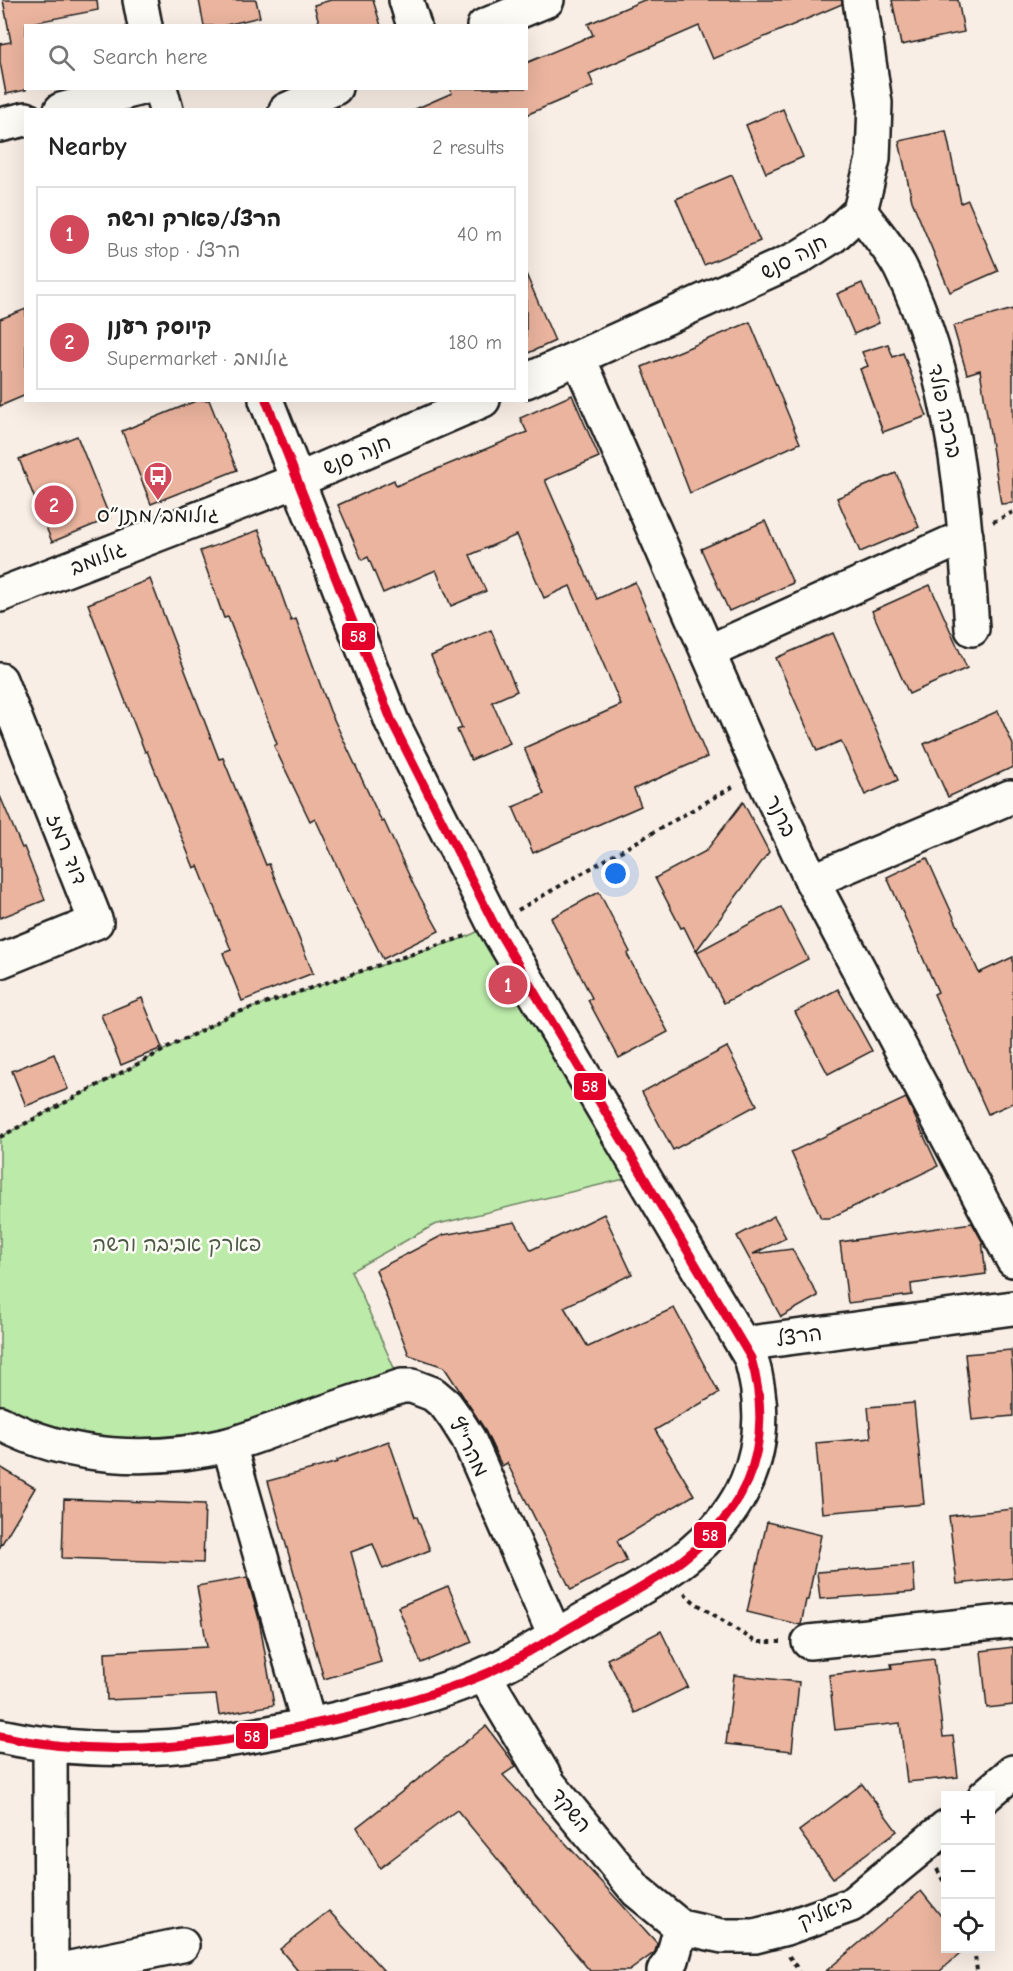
<!DOCTYPE html>
<meta charset="utf-8">
<style>
:root{--surface:#fff;--page:#f2f2f2;--text:#222;--muted:#767676;--line:#e0e0e0;--accent:#d1495b}
body{margin:0;font-family:"Comic Neue","Playpen Sans Hebrew",sans-serif;background:var(--page);color:var(--text)}
.controls{position:absolute;right:18px;bottom:18px;display:grid;overflow:hidden;border-radius:0px;box-shadow:0 6px 24px #0002}
.controls button{width:54px;height:54px;display:grid;place-items:center;padding:0;border:0;border-bottom:2px solid var(--line);background:var(--surface);color:var(--text);font:30px sans-serif}
.you{position:absolute;left:616px;top:874px;width:21px;height:21px;margin:-15px;border:4px solid #fff;border-radius:50%;background:#1a73e8;box-shadow:0 0 0 9px #1a73e833}
.badge{display:grid;place-items:center;width:39px;height:39px;border-radius:50%;background:var(--accent);color:#fff;font-size:20px;font-weight:700}
.pin{position:absolute;translate:-50% -50%;border:3px solid #fff;box-shadow:0 2px 6px #0006}
.list{margin:0;padding:0;list-style:none}
h2{display:flex;justify-content:space-between;align-items:center;height:78px;margin:0;padding:0 24px;font-size:26px}
h2 small{font-size:20px;font-weight:400;color:var(--muted)}
.list li{display:grid;grid-template-columns:39px 1fr auto;gap:18px;align-items:center;box-sizing:border-box;height:96px;margin:0 12px 12px;padding:0 12px;border:2px solid var(--line);border-radius:0px}
.list b{display:block;font-size:22px;white-space:nowrap}
.list p{margin:0;font-size:20px;white-space:nowrap;color:var(--muted)}
.list em{font-size:20px;font-style:normal;color:var(--muted)}
.icon{flex:none;width:33px;height:33px;fill:none;stroke:currentColor;stroke-width:2;stroke-linecap:round;stroke-linejoin:round}
.map{position:relative;flex:none;width:1013px;height:1971px;overflow:hidden}
.search{position:absolute;background:var(--surface);box-shadow:0 6px 24px #0002;left:24px;top:24px;width:504px;height:66px;display:flex;align-items:center;gap:15px;box-sizing:border-box;padding:0 21px;border-radius:0px;color:var(--muted);font-size:22px}
.panel{position:absolute;background:var(--surface);box-shadow:0 6px 24px #0002;left:24px;top:108px;width:504px;height:294px;border-radius:0px}
.map>svg:first-child{display:block}
.green{fill:#bbeaa9;stroke:#6c8362;stroke-width:1.5}
.building{fill:#eab49e;stroke:#1c1c1c;stroke-width:1.5}
.lines{fill:none;stroke-linecap:round;stroke-linejoin:round}
.minor-casing{stroke:#1c1c1c;stroke-width:38}
.path{stroke:#1c1c1c;stroke-width:4;stroke-dasharray:4.5 4.5;stroke-linecap:butt}
.minor{stroke:#fdfcf7;stroke-width:33}
.bus-1-casing{stroke:#fdfcf7;stroke-width:14}
.bus-1{stroke:#e4002b;stroke-width:9}
.labels{text-anchor:middle;dominant-baseline:central;stroke-width:5;stroke-linejoin:round;paint-order:stroke}
.street-label{font-size:21px;fill:#1c1c1c;stroke:#fdfcf7}
.poi-label{font-size:21px;fill:#1c1c1c;stroke:#fdfcf7}
.park-label{font-size:21px;fill:#4c5a46;stroke:#fdfcf7}
.line-badge{stroke:#fdfcf7;stroke-width:2}
.badge-label{font-size:16px;text-anchor:middle;font-weight:bold;fill:#fff}
</style>
<div class="map">
<svg width="1013" height="1971" viewBox="0 0 1013 1971">
<rect width="100%" height="100%" fill="#f9eee5"/>
<filter id="ink" filterUnits="userSpaceOnUse"><feTurbulence type="fractalNoise" baseFrequency=".0167" numOctaves="2"/><feDisplacementMap in="SourceGraphic" scale="12" xChannelSelector="R" yChannelSelector="G"/><feConvolveMatrix kernelMatrix="1 2 1 2 8 2 1 2 1" color-interpolation-filters="sRGB"/></filter>
<g filter="url(#ink)">
<path class="green" d="M494,924L641,1175L434,1225L351,1271L402,1386L179,1453L0,1423V1137L230,1015L464,938Z"/>
<g class="building">
<path d="M3,0H97L98,10L26,24V90L6,94L0,62V44L11,42Z"/>
<path d="M199,0H256L260,17L222,26H204Z"/>
<path d="M331,0H373L381,26H320L314,5Z"/>
<path d="M644,0H842V4L713,59L699,26L589,74L594,86L526,115V110H413L452,93L450,88H526V63L593,35L588,24Z"/>
<path d="M892,0H958L964,32L901,45Z"/>
<path d="M783,109L803,157L766,173L746,125Z"/>
<path d="M946,131L961,203L968,200L998,271L950,292L912,201L899,141Z"/>
<path d="M732,175L760,241L704,265L676,199Z"/>
<path d="M526,274L555,341L526,354Z"/>
<path d="M862,283L879,323L854,334L837,294Z"/>
<path d="M26,309V395L0,406V319Z"/>
<path d="M1013,309V503L1001,504L980,370L967,374L953,326Z"/>
<path d="M750,322L800,443L690,493L642,367Z"/>
<path d="M888,344L893,357L903,353L927,416L883,432L860,369L868,366L862,352Z"/>
<path d="M572,395L599,457L545,480L597,599L635,582L707,757L634,789L641,806L533,853L513,807L544,794L524,748L621,705L570,586L544,598L517,535L470,555L486,591L451,606L436,570L383,593L368,557L362,560L338,505L394,480L396,486L527,432L520,418Z"/>
<path d="M198,400H209L237,470L151,504L122,431Z"/>
<path d="M77,436L110,518L52,542L19,459Z"/>
<path d="M896,473L919,527L860,552L837,498Z"/>
<path d="M765,521L793,583L729,611L701,549Z"/>
<path d="M259,530L291,621L296,619L330,711L382,822L384,821L414,886L439,931L383,959L348,890L315,818L310,821L274,746L277,744L228,617L224,618L200,551Z"/>
<path d="M150,579L219,759L223,758L266,865L269,864L313,973L242,1001L223,953L231,950L198,866L194,868L147,751L145,752L88,604Z"/>
<path d="M930,585L967,668L909,694L872,611Z"/>
<path d="M491,630L517,691L492,702L510,743L471,760L457,730L462,728L431,656Z"/>
<path d="M833,633L898,780L865,795L841,741L817,751L776,658Z"/>
<path d="M998,711L1013,745V767L948,797L924,744Z"/>
<path d="M0,796L22,848L24,847L45,900L0,918Z"/>
<path d="M743,802L769,852L696,951L684,927L681,928L655,878L706,851Z"/>
<path d="M927,858L979,973L1013,957V1103L988,1114L934,994L938,992L887,877Z"/>
<path d="M599,892L630,952L627,954L668,1032L619,1058L588,1000L592,998L551,918Z"/>
<path d="M781,907L808,959L724,1003L697,952Z"/>
<path d="M838,989L872,1051L828,1074L795,1012Z"/>
<path d="M142,998L162,1048L121,1065L101,1015Z"/>
<path d="M727,1047L757,1105L673,1150L642,1092Z"/>
<path d="M54,1054L68,1089L26,1106L12,1071Z"/>
<path d="M906,1098L938,1166L830,1218H821L791,1152Z"/>
<path d="M604,1214L632,1274L564,1307L588,1347L674,1308L719,1393L655,1430L694,1495L617,1541L627,1561L571,1590L507,1463L502,1466L484,1428L444,1367L409,1355L376,1270L443,1235L515,1222L531,1250Z"/>
<path d="M774,1216L786,1238L753,1254L792,1249L818,1296L781,1317L737,1236Z"/>
<path d="M972,1223L982,1241L986,1274L911,1284L912,1295L848,1303L840,1242Z"/>
<path d="M1011,1350L1013,1374V1416L972,1420L965,1354Z"/>
<path d="M914,1403L924,1504L822,1513L816,1443L871,1438L868,1407Z"/>
<path d="M389,1441L415,1517H417L430,1550L383,1569L373,1544L351,1552L381,1662L324,1679L268,1481L338,1462L337,1460Z"/>
<path d="M0,1467L35,1488L0,1547Z"/>
<path d="M64,1499L205,1504L203,1563L62,1558Z"/>
<path d="M1013,1509V1578L957,1584L949,1516Z"/>
<path d="M767,1522L821,1535L808,1600H806L801,1625L747,1612Z"/>
<path d="M913,1565L915,1592L820,1599L817,1572Z"/>
<path d="M247,1577L259,1619L274,1705L219,1715L216,1695L107,1700L105,1652L207,1647L197,1586Z"/>
<path d="M448,1586L472,1642L421,1663L398,1607Z"/>
<path d="M661,1631L688,1687L635,1713L607,1659Z"/>
<path d="M1013,1647V1705L987,1708L981,1651Z"/>
<path d="M934,1659L943,1737L953,1736L958,1777L907,1782L900,1723L835,1730L829,1675L892,1668L891,1664Z"/>
<path d="M734,1675L799,1682L792,1751L726,1744Z"/>
<path d="M486,1726L516,1766L503,1775L657,1943L655,1952L629,1971H590L457,1810L380,1868L357,1827Z"/>
<path d="M862,1784L897,1831L833,1878L799,1831Z"/>
<path d="M921,1891L945,1921V1948H967L940,1971H826Z"/>
<path d="M329,1911L384,1971H298L280,1949Z"/>
</g>
<g class="lines">
<g class="minor-casing">
<g id="minor">
<path d="M140,0L145,26"/>
<path d="M406,0L414,26"/>
<path d="M484,26L547,0"/>
<path d="M160,88L166,110"/>
<path d="M61,110L141,88"/>
<path d="M286,110L335,88"/>
<path d="M0,125L26,119"/>
<path d="M860,211C873,229 890,248 900,267C956,378 964,507 972,629"/>
<path d="M579,359L760,771L812,881L1013,1260"/>
<path d="M526,381L798,258L833,236L860,211L873,159L875,103L860,0"/>
<path d="M0,595L296,481L483,400"/>
<path d="M708,652L966,536"/>
<path d="M0,680L96,922L0,961"/>
<path d="M812,881L1010,797"/>
<path d="M743,1344L1013,1308"/>
<path d="M0,1423C69,1460 153,1463 228,1445C247,1440 266,1432 285,1426C324,1412 363,1399 402,1386H412L433,1394L446,1405L456,1419L468,1438L555,1636"/>
<path d="M229,1445L309,1725"/>
<path d="M809,1642L1013,1621"/>
<path d="M484,1675L549,1784L637,1891L681,1927L722,1936H755L786,1928L851,1905L946,1827"/>
<path d="M0,1736C113,1761 220,1745 332,1720C382,1709 435,1695 483,1675C521,1659 556,1635 592,1615C616,1602 641,1589 663,1574C742,1521 778,1453 751,1358L494,924L392,722L266,400"/>
<path d="M50,1745L51,1971"/>
<path d="M985,1796L1013,1772"/>
<path d="M56,1971L182,1945"/>
<path d="M664,1971L672,1960L681,1927"/>
</g>
</g>
<g class="path">
<path d="M993,522L1013,512"/>
<path d="M518,910L736,785"/>
<path d="M0,1137L230,1015L469,935"/>
<path d="M684,1593L694,1602L756,1642H781"/>
<path d="M937,1869L946,1886"/>
<path d="M974,1948L977,1971"/>
<path d="M789,1956L799,1971"/>
</g>
<use href="#minor" class="minor"/>
<g class="bus-1-casing">
<path id="bus-1" d="M0,1736C113,1761 220,1745 332,1720C382,1709 435,1695 483,1675C521,1659 556,1635 592,1615C616,1602 641,1589 663,1574C742,1521 778,1453 751,1358L494,924L392,722L266,400"/>
</g>
<use href="#bus-1" class="bus-1"/>
</g>
</g>
<defs>
<g id="bus-pin" transform="scale(1.5)"><path d="M0 17L-7.5 6A9.5 9.5 0 1 1 7.5 6Z" fill="#d1495b" stroke="#fdfcf7"/><path d="M-5-6H5V4H4V6H2V4H-2V6H-4V4H-5ZM-3.5-4V0h7V-4ZM-3.5 1.2v1.5H-2V1.2ZM2 1.2v1.5H3.5V1.2Z" fill="#fff"/></g>
</defs>
<g fill-rule="evenodd">
<use href="#bus-pin" x="158" y="476"/>
</g>
<g class="labels">
<g class="street-label">
<text transform="translate(794 257) rotate(-28)">חנה סנש</text>
<text transform="translate(945 411) rotate(78)">ברכה פולד</text>
<text transform="translate(357 455) rotate(-23)">חנה סנש</text>
<text transform="translate(98 558) rotate(-21)">גולומב</text>
<text transform="translate(781 816) rotate(64)">ברנר</text>
<text transform="translate(67 849) rotate(68)">דוד רמז</text>
<text transform="translate(799 1336) rotate(-8)">הרצל</text>
<text transform="translate(469 1447) rotate(63)">מהרי"ץ</text>
<text transform="translate(571 1810) rotate(51)">השקד</text>
<text transform="translate(825 1912) rotate(-22)">ביאליק</text>
</g>
<g class="poi-label">
<text x="158" y="515">גולומב/מתנ״ס</text>
</g>
<g class="park-label">
<text x="177" y="1244">פארק אביבה ורשה</text>
</g>
</g>
<g class="line-badge">
<rect x="341" y="622" width="35" height="29" rx="6" fill="#e4002b"/>
<rect x="573" y="1072" width="34" height="29" rx="6" fill="#e4002b"/>
<rect x="693" y="1521" width="34" height="28" rx="6" fill="#e4002b"/>
<rect x="235" y="1722" width="34" height="28" rx="6" fill="#e4002b"/>
</g>
<g class="badge-label">
<text x="358" y="642">58</text>
<text x="590" y="1092">58</text>
<text x="710" y="1541">58</text>
<text x="252" y="1742">58</text>
</g>
</svg>
<div class="controls">
<button>+</button>
<button>−</button>
<button><svg class="icon" aria-label="locate" viewBox="0 0 24 24"><circle cx="12" cy="12" r="6"/><path d="M12 2v4M12 18v4M2 12h4M18 12h4"/></svg></button>
</div>
<div class="you"></div>
<div class="pin badge" style="left:508px;top:985px">1</div>
<div class="pin badge" style="left:54px;top:505px">2</div>
<div class="search"><svg class="icon" aria-label="search" viewBox="0 0 24 24"><circle cx="10" cy="10" r="6"/><path d="M15 15l6 6"/></svg>Search here</div>
<section class="panel">
<h2>Nearby<small>2 results</small></h2>
<ul class="list">
<li><span class="badge">1</span><div><b>הרצל/פארק ורשה</b><p>Bus stop · הרצל</p></div><em>40 m</em></li>
<li><span class="badge">2</span><div><b>קיוסק רענן</b><p>Supermarket · גולומב</p></div><em>180 m</em></li>
</ul>
</section>
</div>
